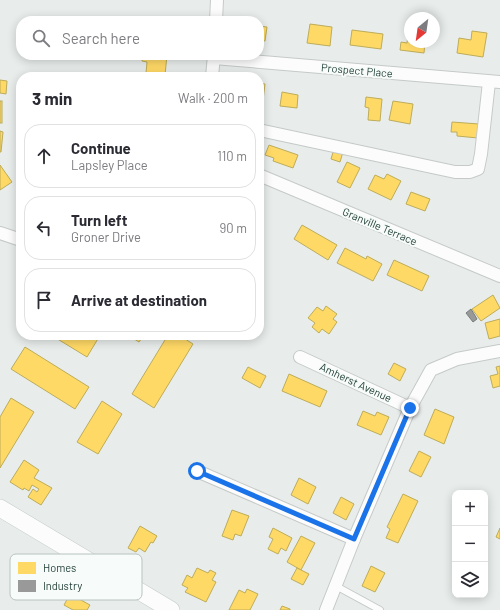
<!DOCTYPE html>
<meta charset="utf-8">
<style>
:root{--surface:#fff;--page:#f2f2f3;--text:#2b2b33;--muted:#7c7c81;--line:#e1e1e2}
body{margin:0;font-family:Barlow,sans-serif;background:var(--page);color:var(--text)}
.controls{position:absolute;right:12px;bottom:12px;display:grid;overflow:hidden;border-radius:8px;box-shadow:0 2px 10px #0003}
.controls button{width:36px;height:36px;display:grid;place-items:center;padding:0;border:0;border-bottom:1px solid var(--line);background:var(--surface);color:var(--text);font:20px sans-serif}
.compass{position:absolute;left:404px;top:12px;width:36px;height:36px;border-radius:50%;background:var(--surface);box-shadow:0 2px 10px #0003;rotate:209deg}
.stop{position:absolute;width:12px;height:12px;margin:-9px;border:3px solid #1a73e8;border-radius:50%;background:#fff}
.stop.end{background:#1a73e8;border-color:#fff;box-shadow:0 1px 4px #0008}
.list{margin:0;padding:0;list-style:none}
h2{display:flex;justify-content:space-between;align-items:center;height:52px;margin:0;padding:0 16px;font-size:17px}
h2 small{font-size:13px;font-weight:400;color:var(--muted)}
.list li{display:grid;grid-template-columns:26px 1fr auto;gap:12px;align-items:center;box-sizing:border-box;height:64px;margin:0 8px 8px;padding:0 8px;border:1px solid var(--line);border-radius:16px}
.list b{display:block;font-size:15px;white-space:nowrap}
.list p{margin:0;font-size:13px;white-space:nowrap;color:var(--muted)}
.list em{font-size:13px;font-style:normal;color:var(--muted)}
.icon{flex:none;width:22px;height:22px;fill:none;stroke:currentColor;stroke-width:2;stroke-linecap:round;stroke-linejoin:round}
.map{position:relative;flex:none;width:500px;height:610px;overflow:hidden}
.search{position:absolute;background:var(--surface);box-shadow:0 2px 10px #0003;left:16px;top:16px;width:248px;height:44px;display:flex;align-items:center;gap:10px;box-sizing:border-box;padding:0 14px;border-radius:16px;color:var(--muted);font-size:15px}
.panel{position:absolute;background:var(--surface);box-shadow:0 2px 10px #0003;left:16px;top:72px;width:248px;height:268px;border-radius:16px}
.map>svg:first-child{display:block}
.homes{fill:#ffd966;stroke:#bdac59}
.industry{fill:#999;stroke:#767f7c}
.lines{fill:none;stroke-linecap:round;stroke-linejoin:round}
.lane-casing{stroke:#c5cac8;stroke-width:8}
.street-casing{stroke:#c5cac8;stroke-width:14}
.secondary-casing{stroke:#c3cbc8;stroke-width:18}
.lane{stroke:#fcfcfc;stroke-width:6}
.street{stroke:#fcfcfc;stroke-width:12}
.secondary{stroke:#fcfcfc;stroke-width:17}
.route{stroke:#1a73e8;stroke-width:5}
.labels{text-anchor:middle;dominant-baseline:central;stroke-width:4;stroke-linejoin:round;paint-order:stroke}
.street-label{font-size:11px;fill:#24423a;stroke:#f7fbf9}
.key{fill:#f7fbf9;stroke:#b8c4c0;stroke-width:1}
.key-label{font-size:11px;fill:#24423a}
</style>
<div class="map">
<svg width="500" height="610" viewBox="0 0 500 610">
<rect width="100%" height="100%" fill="#e8edeb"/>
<g class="homes">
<path d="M310,24L332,27L330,46L307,43Z"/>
<path d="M259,26L267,27L265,41L259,40Z"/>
<path d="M352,30L383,34L381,49L350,45Z"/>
<path d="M472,31L487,33L483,57L457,53L459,38L471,40Z"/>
<path d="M408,35H410V42H425L424,53L400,50L401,42L407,43Z"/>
<path d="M142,55H167L165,75L146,73L147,62L142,61Z"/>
<path d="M0,80L7,81L6,94L0,93Z"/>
<path d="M259,83L265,84L263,100L259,99Z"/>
<path d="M282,92L298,95L297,108L280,106Z"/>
<path d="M366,97L382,99L380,121L368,120L369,108L365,107Z"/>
<rect x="0" y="101" width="2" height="22"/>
<path d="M393,101L413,104L410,124L389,120Z"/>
<path d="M452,122L479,124L478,138L457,136V132H451Z"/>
<path d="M0,131L3,132L1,152H0Z"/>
<path d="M269,145L298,155L293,168L273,161L274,158L265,155Z"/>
<path d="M334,149L343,152L340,162L331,159Z"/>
<path d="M347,162L360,168L350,188L337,182Z"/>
<path d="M0,165L12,182L0,190Z"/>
<path d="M387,174L401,181L391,200L368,189L375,175L384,179Z"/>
<path d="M411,192L430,199L425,211L406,204Z"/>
<path d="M302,225L337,245L328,260L294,239Z"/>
<path d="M345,248L366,259L367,256L382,264L373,281L337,263Z"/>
<path d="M394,260L429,276L422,291L387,275Z"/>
<path d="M493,295L500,308L481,321L472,309Z"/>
<path d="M326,306L337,314L333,319L337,322L329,334L322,329L319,333L312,327L315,323L308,318L317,307L323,311Z"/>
<path d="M500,319V336L489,339L485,323Z"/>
<path d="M51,335H97L99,337L87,357Z"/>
<path d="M128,335H144L139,342Z"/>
<path d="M168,335H179L193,344L154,408L132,394Z"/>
<path d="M25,347L89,387L75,409L11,369Z"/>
<path d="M394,363L406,369L400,381L388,374Z"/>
<path d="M500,366V386L493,388L490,376L498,374L496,367Z"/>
<path d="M248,367L266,376L260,388L242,378Z"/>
<path d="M289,374L327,391L320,407L282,391Z"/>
<path d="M11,398L34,412L0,468V417Z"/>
<path d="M102,401L122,414L98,454L77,442Z"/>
<path d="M435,409L454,417L444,444L424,435Z"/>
<path d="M363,411L375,416L377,412L389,417L381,435L357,425Z"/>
<path d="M419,451L431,457L421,477L409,471Z"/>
<path d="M24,460L39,470L34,478L52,488L41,505L28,497L33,489L37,492L39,489L32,485L29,491L24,488L23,490L10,482Z"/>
<path d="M299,478L316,487L308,504L291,495Z"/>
<path d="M403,494L418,501L398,543L386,538L390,529L387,527Z"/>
<path d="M341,497L354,504L346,520L333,513Z"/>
<path d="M232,510L249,516L241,536L235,534L233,540L222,536Z"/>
<path d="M140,526L157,536L153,543L151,542L145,552L139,548L136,552L128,548Z"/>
<path d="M273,528L292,538L286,551L281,548L278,554L268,549L273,539L269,537Z"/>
<path d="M500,528V539L496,537Z"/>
<path d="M301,536L315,543L301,570L287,562Z"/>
<path d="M371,566L385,573L375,592L362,586Z"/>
<path d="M197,568L208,573L210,570L216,573L212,580L216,582L206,602L185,592L188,588L182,585L187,575L192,578Z"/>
<path d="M297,568L309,574L303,585L291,579Z"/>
<path d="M247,589L258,594L250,610H229L239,590L245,593Z"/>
<path d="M70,594L90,605L87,610H73L64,605Z"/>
<path d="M282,606L290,609V610H280Z"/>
</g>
<path class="industry" d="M471,309L477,319L473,322L466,313Z"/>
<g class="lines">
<g class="lane-casing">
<path id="lane" d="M336,586L380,610"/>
</g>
<g class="street-casing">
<g id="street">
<path d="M216,21L217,0"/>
<path d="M214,58L500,82"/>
<path d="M212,77L214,55"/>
<path d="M259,130L455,172H470L478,169L481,154L489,82"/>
<path d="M259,175L500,276"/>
<path d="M0,233L21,240"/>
<path d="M300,357L410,408"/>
<path d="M197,471L354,539"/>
<path d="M326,610L354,539L410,408L431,370L457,359L500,351"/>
</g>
</g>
<g class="secondary-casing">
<path id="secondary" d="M0,508L171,610"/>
</g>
<use href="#lane" class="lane"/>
<use href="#street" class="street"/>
<use href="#secondary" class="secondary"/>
</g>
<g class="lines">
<path class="route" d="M197,471L354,539L410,408"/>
</g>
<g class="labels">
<g class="street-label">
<text transform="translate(357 70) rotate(5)">Prospect Place</text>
<text transform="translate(380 226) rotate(23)">Granville Terrace</text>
<text transform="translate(356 382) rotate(25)">Amherst Avenue</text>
</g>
</g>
<rect x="10" y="554" width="132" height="46" rx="6" class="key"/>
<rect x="18" y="562" width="18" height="12" fill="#ffd966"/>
<rect x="18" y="580" width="18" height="12" fill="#999"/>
<g class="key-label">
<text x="43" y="572">Homes</text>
<text x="43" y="590">Industry</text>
</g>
</svg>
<div class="controls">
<button>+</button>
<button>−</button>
<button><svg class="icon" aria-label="layers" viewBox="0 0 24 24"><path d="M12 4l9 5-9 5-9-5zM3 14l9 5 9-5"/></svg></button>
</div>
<svg class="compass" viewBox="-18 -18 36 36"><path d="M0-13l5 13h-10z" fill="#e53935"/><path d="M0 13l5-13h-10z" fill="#7c7c81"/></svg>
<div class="stop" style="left:197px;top:471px"></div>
<div class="stop end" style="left:410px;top:408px"></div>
<div class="search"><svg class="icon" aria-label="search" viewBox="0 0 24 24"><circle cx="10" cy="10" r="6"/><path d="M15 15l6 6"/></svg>Search here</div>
<section class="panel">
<h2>3 min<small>Walk · 200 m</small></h2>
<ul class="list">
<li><svg class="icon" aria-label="ahead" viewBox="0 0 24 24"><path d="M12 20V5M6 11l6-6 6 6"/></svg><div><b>Continue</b><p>Lapsley Place</p></div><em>110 m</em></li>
<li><svg class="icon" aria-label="left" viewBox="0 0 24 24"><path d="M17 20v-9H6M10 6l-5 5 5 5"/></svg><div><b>Turn left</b><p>Groner Drive</p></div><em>90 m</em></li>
<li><svg class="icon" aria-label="arrive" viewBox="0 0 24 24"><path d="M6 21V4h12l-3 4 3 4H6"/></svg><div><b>Arrive at destination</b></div></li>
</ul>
</section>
</div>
